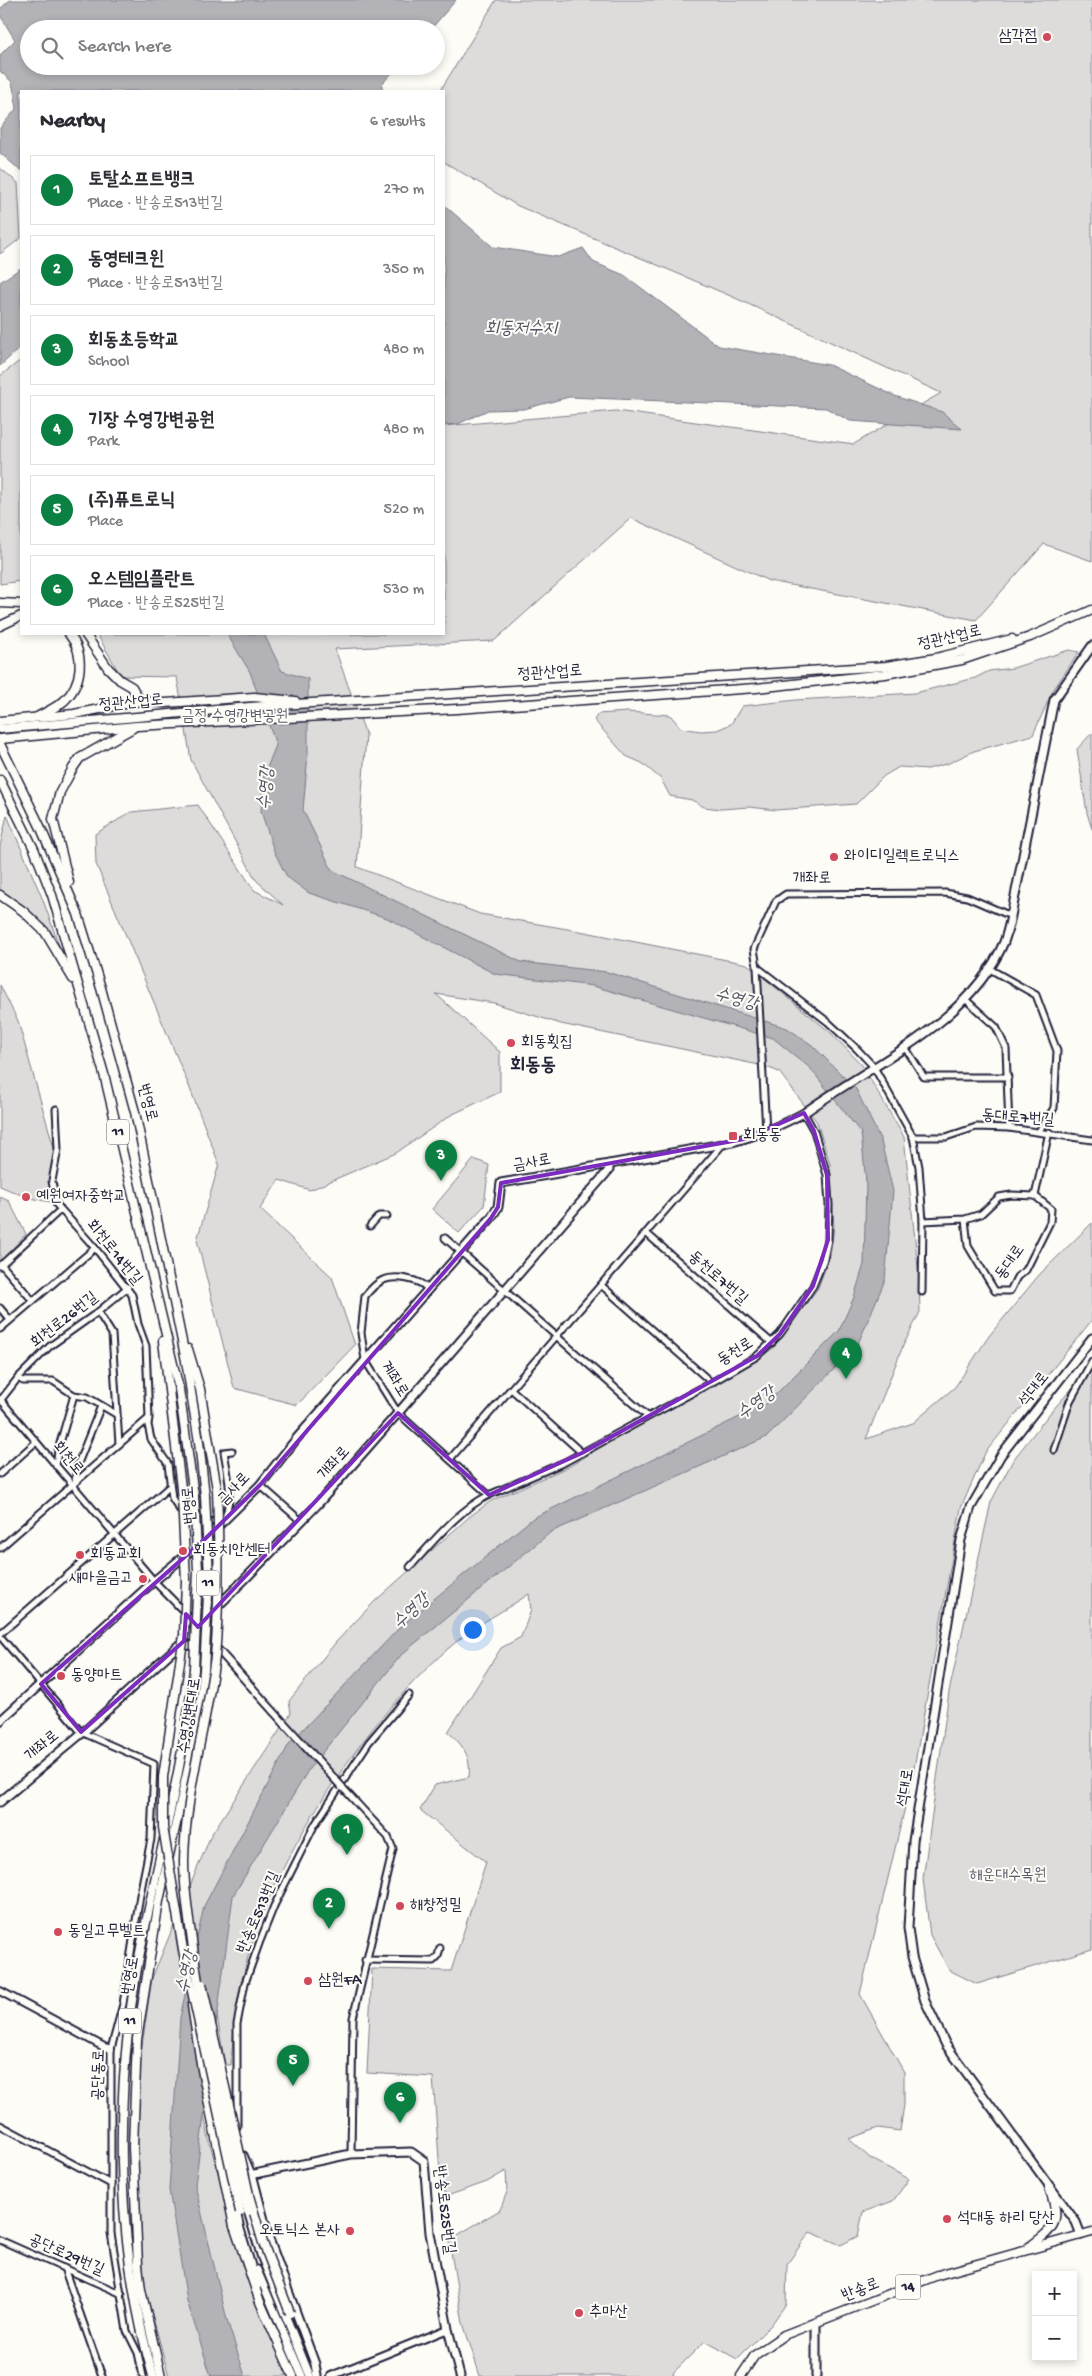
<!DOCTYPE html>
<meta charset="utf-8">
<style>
:root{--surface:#fff;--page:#f2f2f3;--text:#2b2b33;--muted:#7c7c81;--line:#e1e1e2;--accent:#0b8043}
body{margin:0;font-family:"Gochi Hand","Poor Story",sans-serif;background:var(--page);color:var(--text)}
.controls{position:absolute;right:15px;bottom:15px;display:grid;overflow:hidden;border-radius:0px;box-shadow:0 2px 8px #0003}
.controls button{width:45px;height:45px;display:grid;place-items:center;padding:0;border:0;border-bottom:1px solid var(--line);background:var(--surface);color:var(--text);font:25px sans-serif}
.you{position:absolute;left:472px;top:1629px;width:18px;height:18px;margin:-12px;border:4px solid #fff;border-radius:50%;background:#1a73e8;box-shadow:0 0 0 8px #1a73e833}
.badge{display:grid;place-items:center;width:32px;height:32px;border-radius:50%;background:var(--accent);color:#fff;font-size:16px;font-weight:700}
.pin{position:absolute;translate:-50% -41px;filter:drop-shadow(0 1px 2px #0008)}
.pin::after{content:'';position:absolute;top:26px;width:18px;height:15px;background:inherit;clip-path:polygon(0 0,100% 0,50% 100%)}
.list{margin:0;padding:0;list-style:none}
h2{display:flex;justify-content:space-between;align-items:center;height:65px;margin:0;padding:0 20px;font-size:21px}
h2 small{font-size:16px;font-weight:400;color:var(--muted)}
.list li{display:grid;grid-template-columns:32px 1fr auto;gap:15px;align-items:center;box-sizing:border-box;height:70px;margin:0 10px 10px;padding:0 10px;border:1px solid var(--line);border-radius:0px}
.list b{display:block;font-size:19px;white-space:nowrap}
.list p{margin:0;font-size:16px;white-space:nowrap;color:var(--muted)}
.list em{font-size:16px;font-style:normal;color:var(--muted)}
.icon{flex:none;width:28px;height:28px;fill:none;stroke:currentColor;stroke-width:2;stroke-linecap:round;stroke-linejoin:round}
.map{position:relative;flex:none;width:1092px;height:2376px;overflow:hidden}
.search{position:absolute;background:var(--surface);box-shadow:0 2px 8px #0003;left:20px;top:20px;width:425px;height:55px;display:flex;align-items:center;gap:12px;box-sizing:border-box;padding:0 18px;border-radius:28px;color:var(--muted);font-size:19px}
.panel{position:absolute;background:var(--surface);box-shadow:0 2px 8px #0003;left:20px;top:90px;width:425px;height:545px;border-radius:0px}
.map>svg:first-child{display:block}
.green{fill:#dddcdb;stroke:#807f8b}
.water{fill:#b2b2b7;stroke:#787885}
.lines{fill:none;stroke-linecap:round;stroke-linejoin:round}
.minor-casing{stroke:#22223b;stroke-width:9}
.tertiary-casing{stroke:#22223b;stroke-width:10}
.secondary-casing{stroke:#22223b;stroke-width:11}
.primary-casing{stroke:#22223b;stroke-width:11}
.trunk-casing{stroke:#22223b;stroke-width:11}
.minor{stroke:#fdfcf7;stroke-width:5}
.tertiary{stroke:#fdfcf7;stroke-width:6}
.secondary{stroke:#fdfcf7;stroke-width:7}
.primary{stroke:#fdfcf7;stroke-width:8}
.trunk{stroke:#fdfcf7;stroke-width:8}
.tertiary-bridge-casing{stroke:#22223b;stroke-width:10;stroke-linecap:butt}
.trunk-bridge-casing{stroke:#22223b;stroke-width:11;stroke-linecap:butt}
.tertiary-bridge{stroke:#fdfcf7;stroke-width:6}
.trunk-bridge{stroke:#fdfcf7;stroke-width:8}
.marked{fill:none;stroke:#7b2cbf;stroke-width:4;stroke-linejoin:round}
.poi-dot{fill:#d1495b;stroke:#fdfcf7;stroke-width:2}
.labels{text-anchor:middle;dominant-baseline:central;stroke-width:4;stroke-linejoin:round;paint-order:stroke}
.shield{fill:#fdfcf7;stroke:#646373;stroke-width:1}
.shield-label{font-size:15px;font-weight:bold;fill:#22223b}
.poi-label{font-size:16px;fill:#22223b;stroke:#fdfcf7;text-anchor:start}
.street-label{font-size:16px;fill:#22223b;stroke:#fdfcf7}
.park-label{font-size:16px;fill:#5a5a6b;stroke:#fdfcf7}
.water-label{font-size:18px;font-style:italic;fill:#545466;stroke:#fdfcf7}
.quarter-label{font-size:19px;font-weight:bold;fill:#22223b;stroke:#fdfcf7}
</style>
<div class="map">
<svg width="1092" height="2376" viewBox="0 0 1092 2376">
<rect width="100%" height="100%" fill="#fdfcf7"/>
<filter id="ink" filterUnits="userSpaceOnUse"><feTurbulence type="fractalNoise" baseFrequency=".02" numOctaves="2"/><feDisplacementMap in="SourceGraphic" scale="10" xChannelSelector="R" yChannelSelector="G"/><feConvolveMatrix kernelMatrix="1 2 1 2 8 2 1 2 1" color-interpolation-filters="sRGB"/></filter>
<g filter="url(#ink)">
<g class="green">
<path d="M496,0H1092V561L1044,544L976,620L769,581L631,518L494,641L335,649L366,735L357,867L480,914L585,932L747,964L830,1032L862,1065L904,1137L919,1277L920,1312L903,1346L866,1439L913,1423L955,1387L989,1336L1039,1275L1092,1223V1320L985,1453L961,1508L913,1774L860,1994L904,2072V2105L900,2131L878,2128L849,2139L870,2158L909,2179L893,2201L863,2212L858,2236L841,2245L810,2232L787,2264L786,2304L771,2325L737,2359L705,2341L673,2373L674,2376H480L463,2323L449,2240L500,2210L507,2192L506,2171L487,2182L447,2196L441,2186L433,2077L367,2073L372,1969L451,1971L486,1862L420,1810L435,1785L469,1777C471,1756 464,1746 448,1732L501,1648L521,1637L531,1610L529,1594C505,1610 478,1624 456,1642C369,1714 272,1858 245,1968C237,2001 233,2032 231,2065H225L211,1979L199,2089L209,2140L247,2279L288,2376H169L145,2288L139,2224L137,2080L152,1978L211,1835L291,1713L289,1701L336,1642L374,1602L469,1517L491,1501L570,1466L645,1420L751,1364L772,1349L818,1288L830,1255L834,1227L830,1164L817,1122L779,1072L764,1066L561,1024L494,1003L436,994L500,1052V1092L451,1115L396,1153L310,1190L279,1180L260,1209L332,1277L355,1345L297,1405L234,1388L197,1240L219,1164L189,1086L96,864L95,834L131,812L198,805L254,890L283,905L256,880L191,760L177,677L121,676L97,634H444V426L616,411L854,444L941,393L733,297L518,206L444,162V91H440Z"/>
<path d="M0,168L18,183L21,238L0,254Z"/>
<path d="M21,360V581L0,584V376Z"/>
<path d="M1069,650L1079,652L1052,692L1033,735L974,751L949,763L928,769L899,767L884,776L856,804L776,810L749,807L721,809L704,807L692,800L670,796L661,779L642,763L626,756L594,720L598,714L627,712L670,715L681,728L701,731L717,730L731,724L742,706L796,700L915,693L975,678L989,671L1013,668Z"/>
<path d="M1092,733V829L1087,813L1077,749Z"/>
<path d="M7,815L43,900L60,948L48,929L0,889V846Z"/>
<path d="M0,985L18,1021L54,1148L55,1203L26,1197L0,1186Z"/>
<path d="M474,1159L489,1165L484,1206L459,1233L432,1209Z"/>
<path d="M0,1197L9,1201L26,1234L0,1262Z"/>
<path d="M1092,1366V1949L977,1984L949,1970L930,1935L923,1879L949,1692L991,1502L1013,1460L1050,1413Z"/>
</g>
<g class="water">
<path d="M10,0H456L431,29H29V66H398L382,84V91H21V171L0,153V128L17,108L12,82L0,71V55L15,40L0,15V9Z"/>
<path d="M444,205L493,247L558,257L583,248L593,262L624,275L719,346L829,365L895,396L942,412L962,429L850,421L826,408L569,397L524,409L488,410L458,424L444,425Z"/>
<path d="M21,268V347L0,366V282Z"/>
<path d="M227,634H264L282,671L308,679V754L303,810L332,870L521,962L607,972L787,1028L812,1045L856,1089L881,1141L893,1191L885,1280L857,1346L767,1437L551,1532L402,1654L309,1769L233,1896L195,2185L227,2320L245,2376H211L187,2301L169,2190L180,2018L204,1906L289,1744L401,1626L533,1518L766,1404L839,1331L854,1297L864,1264L866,1182L861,1133L810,1068L773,1038L593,986L495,974L387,918L309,893L287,877L274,851L261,811L263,778L276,745L250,672Z"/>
</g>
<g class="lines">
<g class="minor-casing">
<g id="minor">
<path d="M757,967L766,1131"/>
<path d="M988,968L1036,995L1057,1051L1054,1108L1039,1131"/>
<path d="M965,999L996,1027L1006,1048L1009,1128"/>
<path d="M905,1047L924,1077H1008"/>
<path d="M56,1109L58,1149L52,1181L56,1204L95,1248L132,1295L138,1324L146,1346L149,1418L148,1425L151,1439L168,1464L172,1498L189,1524L192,1550"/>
<path d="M913,1137H946L976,1127L1009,1128L1092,1140"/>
<path d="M1035,1196L1049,1132"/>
<path d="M923,1221L965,1219L981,1214L999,1197L1011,1195L1035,1196L1051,1209L1050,1222L1026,1270L1017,1277L1010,1291H995L968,1246L965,1219"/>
<path d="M370,1226L379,1216H387"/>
<path d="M646,1233L772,1343"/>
<path d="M445,1238L647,1416"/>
<path d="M1,1264L33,1301"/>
<path d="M0,1266L58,1212L62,1211"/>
<path d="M601,1285L712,1383"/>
<path d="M428,1289C419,1279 396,1275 383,1280C376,1283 370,1290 365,1296L361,1333L365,1360L398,1413L489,1495L565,1462L716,1380L757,1356L780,1334L813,1286L824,1259L828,1240L829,1205L827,1175L814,1131L804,1113"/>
<path d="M922,1292L923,1221L919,1167L913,1137L874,1067L857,1049L828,1022L757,967L754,949L776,901L786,894L945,893L967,897L1011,916"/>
<path d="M0,1308L10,1320"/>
<path d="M98,1312L112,1334L119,1444"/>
<path d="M0,1329L95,1248"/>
<path d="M18,1378L23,1381H53L74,1395L87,1397L116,1414"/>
<path d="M511,1389L582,1453"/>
<path d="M0,1399L154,1581L197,1625"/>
<path d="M0,1401L18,1378L50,1346L98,1312L128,1287"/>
<path d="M1054,1450L1070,1401L1092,1361"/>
<path d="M450,1459L723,1144"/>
<path d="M56,1466L58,1450L74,1395"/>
<path d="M0,1474L36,1442"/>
<path d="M75,1482L77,1466L101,1406"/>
<path d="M260,1485L301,1521"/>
<path d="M225,1517C233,1496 228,1474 224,1452L232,1451"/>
<path d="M193,1523L219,1521"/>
<path d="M0,1548L148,1419"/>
<path d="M410,1567C434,1541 457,1511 489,1495"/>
<path d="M0,1634L169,1487"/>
<path d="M0,1636L81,1732L154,1764L151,1839L140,1895L123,2004L111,2049V2233L127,2331L138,2353L143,2376"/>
<path d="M342,1787L388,1837L393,1849L353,2018L351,2154"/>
<path d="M365,1960L433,1961L438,1956L440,1948"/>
<path d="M0,2125L111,2184"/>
<path d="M237,2127V2024L245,1983L260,1941L274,1906L314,1826L369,1742L409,1695"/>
<path d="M244,2155L252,2174"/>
<path d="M0,2240L122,2294"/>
<path d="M64,2268L102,2376"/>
</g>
</g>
<g class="tertiary-casing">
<g id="tertiary">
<path d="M178,1647L212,1643L273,1711"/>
<path d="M0,1991L104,2047L111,2049"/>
<path d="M331,2376L448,2329"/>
</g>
</g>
<g class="secondary-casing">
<g id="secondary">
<path d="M0,1721L154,1581L206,1538L260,1485L297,1438L491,1218L498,1207L501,1183L723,1144C752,1138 778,1127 804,1113C871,1064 969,1024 1004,942C1007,934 1009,925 1011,916L1054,700L1092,646"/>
<path d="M0,1802L88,1728L181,1643L246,1578L317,1505L398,1413L609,1170V1164"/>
<path d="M252,2174L269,2239L315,2364L317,2376"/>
<path d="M240,2177L351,2154L411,2152L424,2161L430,2233L448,2329L460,2376"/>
<path d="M232,2193L240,2229L257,2286"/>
<path d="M248,2211L262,2258L310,2376"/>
<path d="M1081,2235L1076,2222L946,2045L925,2001L912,1957L908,1928L913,1841L961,1540L971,1507L1001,1455L1092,1338"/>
<path d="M257,2270L302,2376"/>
<path d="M816,2323V2376"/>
</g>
</g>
<g class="primary-casing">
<g id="primary">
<path d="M234,2226L260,2302L293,2376"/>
<path d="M1029,2247C1057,2227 1061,2221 1049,2187"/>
<path d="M741,2376L755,2355L784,2335L938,2275L1092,2232"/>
</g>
</g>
<g class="trunk-casing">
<g id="trunk">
<path d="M0,603L21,604"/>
<path d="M0,626L21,616"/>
<path d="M85,634L108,668L120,680L132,687L140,701"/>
<path d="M37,717C46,712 57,707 64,701C83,683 85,654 69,634"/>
<path d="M0,721L74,714L140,701L165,703L254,697L295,701"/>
<path d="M0,729L250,707L886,666L936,658L1012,639"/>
<path d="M0,739L137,726L457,709L756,688L885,674L962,660L1030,637L1092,610"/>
<path d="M0,744L40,826L78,914L101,988L135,1112L186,1361L199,1442L205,1496"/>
<path d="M0,780L34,849L52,895L104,1074L179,1389L194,1496"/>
<path d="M69,882L53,819L60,792L73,768L80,758L133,728"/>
<path d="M0,895L23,911L45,932L73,979"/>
<path d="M163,1341L182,1496"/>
<path d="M188,1349L200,1389L217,1489"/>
<path d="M192,2006L202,2070L234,2226"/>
<path d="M153,2376C116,2246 114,2107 136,1974C154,1872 183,1773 194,1669"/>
<path d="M161,2376L141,2290L138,2265L133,2147L137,2039L159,1901L199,1719L204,1670"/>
</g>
</g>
<use href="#minor" class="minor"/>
<use href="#tertiary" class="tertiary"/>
<use href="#secondary" class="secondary"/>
<use href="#primary" class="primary"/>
<use href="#trunk" class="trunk"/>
<g class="tertiary-bridge-casing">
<path id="tertiary-bridge" d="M273,1711L342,1787"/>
</g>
<g class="trunk-bridge-casing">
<g id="trunk-bridge">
<path d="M217,1489C219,1545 220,1600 215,1656C207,1724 185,1792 184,1861C184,1891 189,1919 193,1948C205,2037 226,2125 248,2211"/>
<path d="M182,1496L186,1581L184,1635L163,1777V1827L183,1950L240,2212"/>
<path d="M194,1669L198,1570L194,1496"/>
<path d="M204,1670L209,1577L205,1496"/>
<path d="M202,1984L250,2199L263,2243L290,2313"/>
</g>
</g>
<use href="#tertiary-bridge" class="tertiary-bridge"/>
<use href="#trunk-bridge" class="trunk-bridge"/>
</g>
</g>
<path class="marked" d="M804,1113L814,1131L827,1175L828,1240L813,1286L780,1334L757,1356L582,1453L489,1495L398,1413L198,1627L186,1614L184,1641L81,1732L41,1684L206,1538L260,1485L491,1218L498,1207L501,1183L744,1139Z"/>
<g class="poi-dot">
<circle cx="1047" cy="37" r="5"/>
<circle cx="834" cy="857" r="5"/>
<circle cx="511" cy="1043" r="5"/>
<rect x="728" y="1131" width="10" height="10" rx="2.5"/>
<circle cx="26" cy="1197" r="5"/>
<circle cx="183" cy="1551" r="5"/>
<circle cx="80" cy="1555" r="5"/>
<circle cx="143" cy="1579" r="5"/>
<circle cx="61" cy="1676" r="5"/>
<circle cx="400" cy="1906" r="5"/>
<circle cx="58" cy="1932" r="5"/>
<circle cx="308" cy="1981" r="5"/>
<circle cx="947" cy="2219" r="5"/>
<circle cx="350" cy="2231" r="5"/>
<circle cx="579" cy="2313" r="5"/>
</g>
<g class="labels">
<g class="shield">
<rect x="107" y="1119.5" width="22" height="25" rx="4"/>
<rect x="197" y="1570.5" width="22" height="25" rx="4"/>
<rect x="119" y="2008.5" width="22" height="25" rx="4"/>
<rect x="895.5" y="2274.5" width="25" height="25" rx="4"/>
</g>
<g class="shield-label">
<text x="118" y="1132">11</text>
<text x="208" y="1583">11</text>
<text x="130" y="2021">11</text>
<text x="908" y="2287">14</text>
</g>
<g class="poi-label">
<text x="1037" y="37" text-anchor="end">삼각점</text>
<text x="844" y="857">와이디일렉트로닉스</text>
<text x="521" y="1043">회동횟집</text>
<text x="743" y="1136">회동동</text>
<text x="36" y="1197">예원여자중학교</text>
<text x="193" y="1551">회동치안센터</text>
<text x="90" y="1555">회동교회</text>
<text x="133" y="1579" text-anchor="end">새마을금고</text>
<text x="71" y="1676">동양마트</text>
<text x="410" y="1906">해창정밀</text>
<text x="68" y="1932">동일고무벨트</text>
<text x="318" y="1981">삼원FA</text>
<text x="957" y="2219">석대동 하리 당산</text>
<text x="340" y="2231" text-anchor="end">오토닉스 본사</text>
<text x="589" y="2313">추마산</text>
</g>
<g class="street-label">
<text transform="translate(950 639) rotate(-13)">정관산업로</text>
<text transform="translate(550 674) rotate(-4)">정관산업로</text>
<text transform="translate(131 704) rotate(-5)">정관산업로</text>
<text transform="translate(812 880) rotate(-1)">개좌로</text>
<text transform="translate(146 1103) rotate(76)">번영로</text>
<text transform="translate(1018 1119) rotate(4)">동대로7번길</text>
<text transform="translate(532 1164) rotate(-10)">금사로</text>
<text transform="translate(113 1253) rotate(51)">회천로14번길</text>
<text transform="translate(1011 1263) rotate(-55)">동대로</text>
<text transform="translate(717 1279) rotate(41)">동천로7번길</text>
<text transform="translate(65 1321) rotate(-38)">회천로26번길</text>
<text transform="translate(736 1353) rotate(-32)">동천로</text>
<text transform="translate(393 1380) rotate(58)">계좌로</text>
<text transform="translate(1035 1390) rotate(-52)">석대로</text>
<text transform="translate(67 1459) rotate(50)">회천로</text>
<text transform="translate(335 1464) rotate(-48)">개좌로</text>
<text transform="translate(235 1490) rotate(-46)">금사로</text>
<text transform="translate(191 1505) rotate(-94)">번영로</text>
<text transform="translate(191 1716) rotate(-81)">수영강변대로</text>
<text transform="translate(43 1747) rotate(-40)">개좌로</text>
<text transform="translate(907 1788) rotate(-81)">석대로</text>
<text transform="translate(260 1913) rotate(-67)">반송로513번길</text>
<text transform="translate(132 1976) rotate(-80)">번영로</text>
<text transform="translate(100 2075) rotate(-88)">공단동로</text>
<text transform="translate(443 2210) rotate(83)">반송로525번길</text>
<text transform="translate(66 2256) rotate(24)">공단로29번길</text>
<text transform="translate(861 2291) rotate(-21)">반송로</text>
</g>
<g class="park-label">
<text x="235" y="717">금정 수영강변공원</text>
<text x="1008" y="1876">해운대수목원</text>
</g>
<g class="water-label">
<text x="521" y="329">회동저수지</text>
<text transform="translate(267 788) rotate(-85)">수영강</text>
<text transform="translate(736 1000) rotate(15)">수영강</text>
<text transform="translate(757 1404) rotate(-36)">수영강</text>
<text transform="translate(412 1612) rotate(-43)">수영강</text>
<text transform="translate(188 1972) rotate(-77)">수영강</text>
</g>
<g class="quarter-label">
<text x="533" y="1066">회동동</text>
</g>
</g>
</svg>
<div class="controls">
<button>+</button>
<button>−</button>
</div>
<div class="you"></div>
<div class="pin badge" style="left:347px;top:1855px">1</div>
<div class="pin badge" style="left:329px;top:1929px">2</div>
<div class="pin badge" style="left:441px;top:1181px">3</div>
<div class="pin badge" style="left:846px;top:1379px">4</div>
<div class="pin badge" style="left:293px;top:2086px">5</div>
<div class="pin badge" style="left:400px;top:2123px">6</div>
<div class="search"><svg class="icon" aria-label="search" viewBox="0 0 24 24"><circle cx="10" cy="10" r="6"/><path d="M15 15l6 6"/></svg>Search here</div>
<section class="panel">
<h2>Nearby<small>6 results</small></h2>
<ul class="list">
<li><span class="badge">1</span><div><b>토탈소프트뱅크</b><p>Place · 반송로513번길</p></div><em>270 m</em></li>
<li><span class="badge">2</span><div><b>동영테크윈</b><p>Place · 반송로513번길</p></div><em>350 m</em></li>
<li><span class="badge">3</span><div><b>회동초등학교</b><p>School</p></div><em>480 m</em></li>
<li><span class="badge">4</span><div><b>기장 수영강변공원</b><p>Park</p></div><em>480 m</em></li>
<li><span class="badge">5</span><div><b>(주)퓨트로닉</b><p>Place</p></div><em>520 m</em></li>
<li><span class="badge">6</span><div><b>오스템임플란트</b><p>Place · 반송로525번길</p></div><em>530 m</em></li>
</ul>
</section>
</div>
